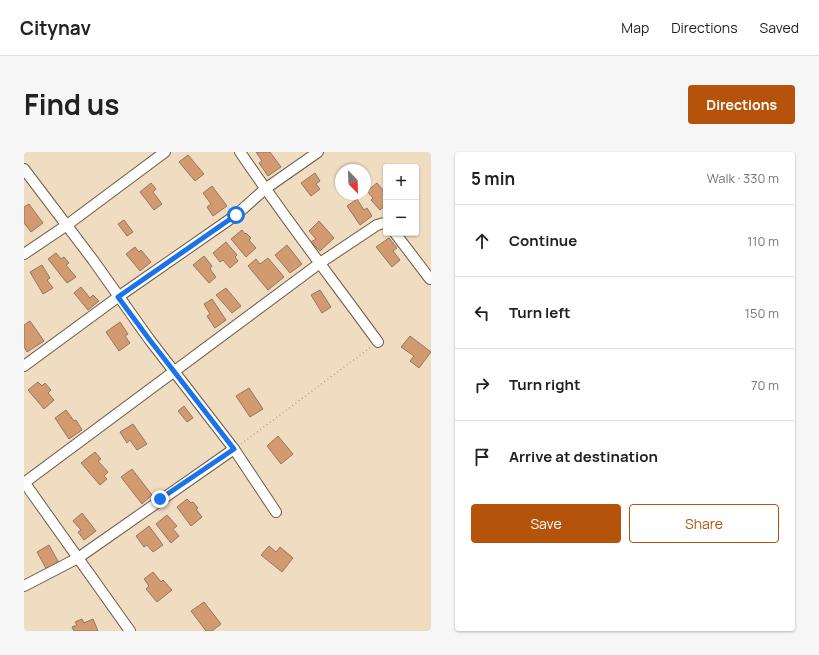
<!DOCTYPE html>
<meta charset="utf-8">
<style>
:root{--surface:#fff;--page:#f6f6f6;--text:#222;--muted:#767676;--line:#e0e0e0;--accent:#b45309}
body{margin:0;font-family:Manrope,sans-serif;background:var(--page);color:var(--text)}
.controls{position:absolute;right:12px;top:12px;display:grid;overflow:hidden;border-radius:4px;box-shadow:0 1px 3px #0004}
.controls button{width:36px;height:36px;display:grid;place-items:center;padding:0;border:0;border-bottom:1px solid var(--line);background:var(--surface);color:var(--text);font:20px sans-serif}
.compass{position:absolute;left:311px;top:12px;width:36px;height:36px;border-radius:50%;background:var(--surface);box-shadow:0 1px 3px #0004;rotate:157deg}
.stop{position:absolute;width:12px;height:12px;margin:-9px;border:3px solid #1a73e8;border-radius:50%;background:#fff}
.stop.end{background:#1a73e8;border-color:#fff;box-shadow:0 1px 4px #0008}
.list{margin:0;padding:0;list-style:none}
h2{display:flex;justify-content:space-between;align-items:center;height:52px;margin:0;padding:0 16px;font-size:17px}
h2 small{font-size:13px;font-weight:400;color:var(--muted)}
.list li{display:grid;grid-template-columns:26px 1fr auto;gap:12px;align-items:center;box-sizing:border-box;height:72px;padding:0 16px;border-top:1px solid var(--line)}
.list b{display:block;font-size:15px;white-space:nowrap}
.list em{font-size:13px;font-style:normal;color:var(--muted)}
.actions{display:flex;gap:8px;padding:12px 16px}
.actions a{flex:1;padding:9px 0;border:1px solid var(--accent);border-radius:4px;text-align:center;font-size:14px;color:var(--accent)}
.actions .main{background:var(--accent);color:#fff}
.icon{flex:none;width:22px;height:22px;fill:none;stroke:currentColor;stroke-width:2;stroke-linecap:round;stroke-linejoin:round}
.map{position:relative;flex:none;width:407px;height:479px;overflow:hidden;border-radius:4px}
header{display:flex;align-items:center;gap:24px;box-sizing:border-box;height:56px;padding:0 20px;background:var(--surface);border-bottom:1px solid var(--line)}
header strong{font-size:19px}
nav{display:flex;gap:22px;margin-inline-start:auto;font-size:14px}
.intro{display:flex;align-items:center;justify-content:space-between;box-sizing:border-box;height:96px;padding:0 24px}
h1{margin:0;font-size:28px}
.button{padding:10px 18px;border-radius:4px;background:var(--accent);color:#fff;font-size:14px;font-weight:700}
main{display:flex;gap:24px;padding:0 24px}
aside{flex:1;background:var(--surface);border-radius:4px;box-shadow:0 1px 3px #0004}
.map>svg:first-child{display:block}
.building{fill:#d3996f;stroke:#927865}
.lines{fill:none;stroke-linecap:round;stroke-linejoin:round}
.street-casing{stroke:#6c5b43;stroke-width:12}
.path{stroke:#b3a48e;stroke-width:1.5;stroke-dasharray:1 3;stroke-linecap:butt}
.street{stroke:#fff;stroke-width:10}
.route{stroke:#1a73e8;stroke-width:5}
</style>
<header>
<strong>Citynav</strong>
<nav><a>Map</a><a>Directions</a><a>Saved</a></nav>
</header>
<div class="intro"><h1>Find us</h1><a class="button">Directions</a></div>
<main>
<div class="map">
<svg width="407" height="479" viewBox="0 0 407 479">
<rect width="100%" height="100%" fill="#efdcc1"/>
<g class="building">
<path d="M232,0H246L257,15L244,24L235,11L238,9Z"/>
<path d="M164,3L180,22L171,29L155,10Z"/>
<path d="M291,21L296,29L292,32L296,37L287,44L277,31Z"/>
<path d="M127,31L132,37L129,40L138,52L130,58L116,40Z"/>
<path d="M353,31L360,39L362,38V53L356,58L347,48L349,46L343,39Z"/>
<path d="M188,34L203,54L189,64L183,55L187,52L179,41Z"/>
<path d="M333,47L340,58L343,56L348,64L336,73L323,54Z"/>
<path d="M5,52L19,71L7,80L0,71V55Z"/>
<path d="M100,68L109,80L103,84L94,72Z"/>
<path d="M295,69L310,86L296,99L287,90L292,87L285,79Z"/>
<path d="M218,78L221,82L222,81L227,86L225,88L232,96L222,105L207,87Z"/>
<path d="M365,86L373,96L369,99L376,108L368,115L352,95Z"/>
<path d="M202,90L213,103L211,105L214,109L206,116L199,108L196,110L189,101Z"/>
<path d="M263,93L278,112L266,121L251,103Z"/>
<path d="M111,95L115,100L117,98L127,110L116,119L102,102Z"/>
<path d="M32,101L37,107L40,105L45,111L42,113L52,125L43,131L24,107Z"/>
<path d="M180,104L188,114L186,117L192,125L185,131L169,113Z"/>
<path d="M244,106L260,125L244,138L224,114L232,107L236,112Z"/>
<path d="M18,113L26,126L23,128L29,136L19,142L6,120Z"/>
<path d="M57,135L66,146L69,143L75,149L64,158L50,141Z"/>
<path d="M202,136L217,154L208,161L192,143Z"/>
<path d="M296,138L307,155L298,161L287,143Z"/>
<path d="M188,147L202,168L191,176L183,164L186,162L180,152Z"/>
<path d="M6,169L20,189L3,200L0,195V173Z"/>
<path d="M96,170L104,182L101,184L106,191L95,199L82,180Z"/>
<path d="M386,184L407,200L395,216L386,209L390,204L377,195Z"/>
<path d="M14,230L18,234L21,231L27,238L24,241L30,248L20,257L4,238Z"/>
<path d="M225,236L239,257L226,265L212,244Z"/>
<path d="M160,254L169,266L163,270L154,259Z"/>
<path d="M42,258L50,269L52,268L58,278L45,287L31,266Z"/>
<path d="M109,272L123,292L113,298L106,288L103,291L96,280Z"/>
<path d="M254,284L269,302L257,312L243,294Z"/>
<path d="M71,300L77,307L74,309L84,320L80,324L83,327L76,333L57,311Z"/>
<path d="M108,317L128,343L118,352L97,325Z"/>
<path d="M163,347L167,351L169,350L174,356L172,357L178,365L167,374L153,355Z"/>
<path d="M58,361L72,379L60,388L54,380L57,378L49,369Z"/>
<path d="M143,363L153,374L149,377L155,384L147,391L132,372Z"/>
<path d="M125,374L139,393L129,400L123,393L120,395L112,384Z"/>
<path d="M25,393L35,411L23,418L13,400Z"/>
<path d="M245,394L252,400L256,395L269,406L258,420L237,403Z"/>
<path d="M129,420L137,430L139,428L148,438L133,450L122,437L125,434L120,427Z"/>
<path d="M180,450L197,472L188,479H182L167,459Z"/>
<path d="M58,467L60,471L69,467L74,479H50L48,475L53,473L51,470Z"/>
</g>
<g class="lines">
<g class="street-casing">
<g id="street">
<path d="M216,0C260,65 308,127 354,190"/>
<path d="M0,17L69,108L125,187L210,297L252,360"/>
<path d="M371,81L406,127"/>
<path d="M0,102L43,73L141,0"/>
<path d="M0,214L94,145L212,63L241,37L294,0"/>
<path d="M0,330L106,479"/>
<path d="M0,331L296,111L353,73L360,71L362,72"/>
<path d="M0,434L54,406L210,297"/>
</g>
</g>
<path class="path" d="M217,292L347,195"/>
<use href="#street" class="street"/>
</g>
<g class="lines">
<path class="route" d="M136,347L210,297L125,187L94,145L212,63"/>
</g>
</svg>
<div class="controls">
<button>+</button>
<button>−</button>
</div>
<svg class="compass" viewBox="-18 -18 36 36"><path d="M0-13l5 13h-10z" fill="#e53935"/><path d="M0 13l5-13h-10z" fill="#767676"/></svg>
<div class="stop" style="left:212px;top:63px"></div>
<div class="stop end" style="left:136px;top:347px"></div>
</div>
<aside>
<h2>5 min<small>Walk · 330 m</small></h2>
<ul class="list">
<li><svg class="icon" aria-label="ahead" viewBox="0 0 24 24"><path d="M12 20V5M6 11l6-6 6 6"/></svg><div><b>Continue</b></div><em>110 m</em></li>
<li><svg class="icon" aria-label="left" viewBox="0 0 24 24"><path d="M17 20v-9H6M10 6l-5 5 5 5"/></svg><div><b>Turn left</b></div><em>150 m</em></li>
<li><svg class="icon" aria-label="right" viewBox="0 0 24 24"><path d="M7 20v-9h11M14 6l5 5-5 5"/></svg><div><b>Turn right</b></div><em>70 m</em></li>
<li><svg class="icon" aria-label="arrive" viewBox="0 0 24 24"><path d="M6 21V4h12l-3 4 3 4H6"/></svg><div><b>Arrive at destination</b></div></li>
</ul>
<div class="actions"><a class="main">Save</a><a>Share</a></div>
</aside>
</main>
